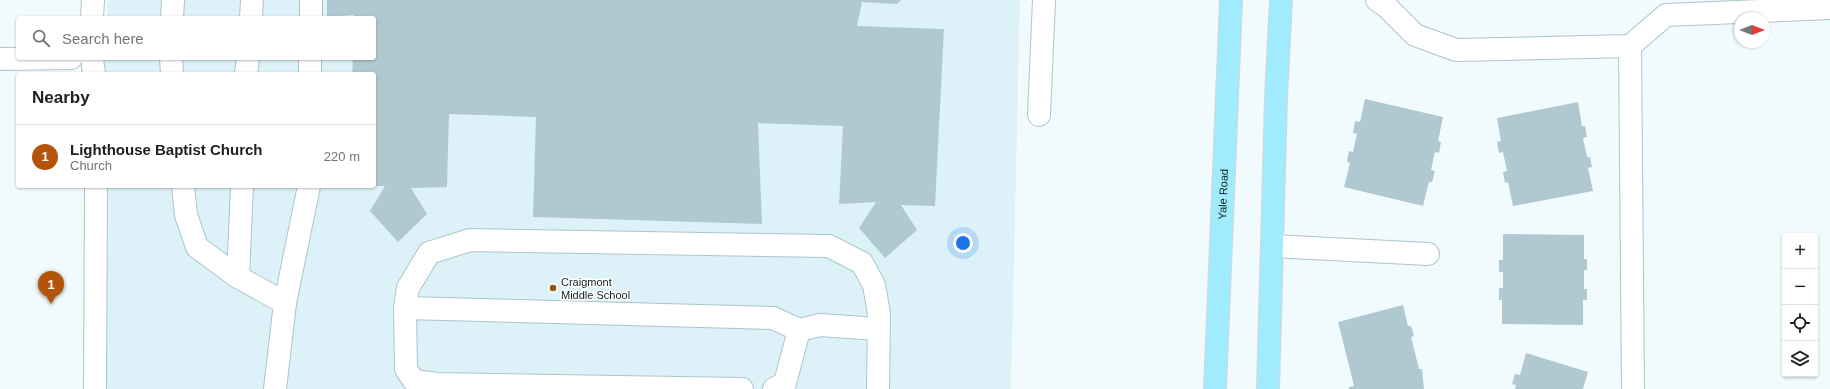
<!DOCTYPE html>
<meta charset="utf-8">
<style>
:root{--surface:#fff;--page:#f2f2f2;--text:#202124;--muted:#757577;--line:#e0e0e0;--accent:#b45309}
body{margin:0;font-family:Arial,sans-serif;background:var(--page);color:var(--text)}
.controls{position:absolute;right:12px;bottom:12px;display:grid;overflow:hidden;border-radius:4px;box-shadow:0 1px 3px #0004}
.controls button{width:36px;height:36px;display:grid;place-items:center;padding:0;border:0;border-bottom:1px solid var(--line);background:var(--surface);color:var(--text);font:20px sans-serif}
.compass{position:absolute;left:1734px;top:12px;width:36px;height:36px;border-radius:50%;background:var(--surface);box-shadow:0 1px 3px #0004;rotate:90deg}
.you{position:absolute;left:963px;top:243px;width:14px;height:14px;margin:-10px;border:3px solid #fff;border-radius:50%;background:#1a73e8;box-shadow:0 0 0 6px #1a73e833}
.badge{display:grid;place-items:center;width:26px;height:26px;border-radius:50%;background:var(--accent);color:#fff;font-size:13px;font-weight:700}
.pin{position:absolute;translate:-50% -33px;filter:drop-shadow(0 1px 2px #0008)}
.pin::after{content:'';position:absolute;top:21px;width:14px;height:12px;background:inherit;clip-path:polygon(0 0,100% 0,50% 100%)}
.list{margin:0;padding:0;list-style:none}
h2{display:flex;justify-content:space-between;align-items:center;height:52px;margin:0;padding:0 16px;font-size:17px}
h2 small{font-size:13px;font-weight:400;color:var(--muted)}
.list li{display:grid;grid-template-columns:26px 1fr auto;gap:12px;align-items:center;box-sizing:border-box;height:64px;padding:0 16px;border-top:1px solid var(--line)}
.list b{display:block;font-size:15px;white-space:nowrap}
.list p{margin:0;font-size:13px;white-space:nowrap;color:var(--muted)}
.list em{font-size:13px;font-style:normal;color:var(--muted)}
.icon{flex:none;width:22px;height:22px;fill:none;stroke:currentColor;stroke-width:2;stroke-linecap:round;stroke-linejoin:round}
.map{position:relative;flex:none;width:1830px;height:389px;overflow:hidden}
.search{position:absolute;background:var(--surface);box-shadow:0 1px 3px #0004;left:16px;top:16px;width:360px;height:44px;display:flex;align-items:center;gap:10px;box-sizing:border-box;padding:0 14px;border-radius:4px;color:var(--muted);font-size:15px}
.panel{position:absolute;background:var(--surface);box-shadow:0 1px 3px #0004;left:16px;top:72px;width:360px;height:116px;border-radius:4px}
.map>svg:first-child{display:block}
.built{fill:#ddf2f8}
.building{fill:#b0c9d1}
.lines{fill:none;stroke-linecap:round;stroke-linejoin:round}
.minor-casing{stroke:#acc5cc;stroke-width:24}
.major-casing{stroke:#d5d6d7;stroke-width:24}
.minor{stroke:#fff;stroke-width:22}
.major{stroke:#a0ebfe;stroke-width:22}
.poi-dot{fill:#8e580c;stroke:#fff;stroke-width:1.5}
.labels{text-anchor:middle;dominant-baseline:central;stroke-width:3;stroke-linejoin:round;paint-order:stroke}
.street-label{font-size:11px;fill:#141e20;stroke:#fff}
.poi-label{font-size:11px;fill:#141e20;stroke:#fff;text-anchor:start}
</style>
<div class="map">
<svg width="1830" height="389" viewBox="0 0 1830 389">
<rect width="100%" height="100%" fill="#f1fbfe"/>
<path class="built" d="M108,0H1020L1011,389H89L99,186H374V74H104L105,58H374V18H107Z"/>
<g class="building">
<path d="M327,0H901L897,4L862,2L857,26L944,29L935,206L901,205L917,230L885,258L859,228L876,202L839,204L843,126L758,123L762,224L533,217L536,117L449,114L447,187L411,188L427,214L398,242L370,211L385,186H374V74H352L353,58H374V18H354V15L327,17Z"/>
<path d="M1365,99L1443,117L1438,141L1441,142L1439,153L1435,152L1431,170L1435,171L1432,182H1429L1423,206L1344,187L1350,163L1347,162L1349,151L1353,152L1357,134L1353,133L1355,121L1360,122Z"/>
<path d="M1578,102L1582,126H1585L1587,137L1583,138L1587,157H1590L1592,167L1588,168L1593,191L1513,206L1508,182L1505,183L1503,172L1507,171L1503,152L1499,153L1497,142L1501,141L1497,118Z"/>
<path d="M1503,234L1584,235V259H1587V270H1584V289H1587V300H1583V325L1502,324V300H1499V288H1503V272H1499V260H1503Z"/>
<path d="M1403,305L1408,326H1411L1414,336L1411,337L1419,369H1422L1424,389H1349V387L1354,386L1338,322Z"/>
<path d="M1526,353L1588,372L1583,389H1515L1516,385L1512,384L1515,374L1520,375Z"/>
</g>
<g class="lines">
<g class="minor-casing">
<g id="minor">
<path d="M1377,0L1386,6L1415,35L1456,50L1630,46L1666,15L1830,8"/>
<path d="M92,18L93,0"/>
<path d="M172,18L173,0"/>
<path d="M251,18L252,0"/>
<path d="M311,18V0"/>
<path d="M1630,46L1633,389"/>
<path d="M92,58L94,74"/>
<path d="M171,58L172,74"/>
<path d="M0,59L71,58"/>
<path d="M246,74L248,58"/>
<path d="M310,74V58"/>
<path d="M1039,115L1044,0"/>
<path d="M183,186L186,215L197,247L238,277L285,303"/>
<path d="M1272,246L1428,254"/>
<path d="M238,277L242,186"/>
<path d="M405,308L773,318L799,330"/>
<path d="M95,389L96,186"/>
<path d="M275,389L285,303L309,186"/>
<path d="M742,389L437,384L414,381L406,369L405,308L408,288L429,253L470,240L829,246L862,263L874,285L879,314L878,389"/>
<path d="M774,389L785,383L799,330L820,325L878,329"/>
</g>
</g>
<g class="major-casing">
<g id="major">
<path id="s1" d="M1215,389L1231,0"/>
<path d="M1268,389L1276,98L1281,0"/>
</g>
</g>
<use href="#minor" class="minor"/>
<use href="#major" class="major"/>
</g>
<circle class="poi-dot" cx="553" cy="288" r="4"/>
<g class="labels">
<g class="street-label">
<text stroke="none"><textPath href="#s1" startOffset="195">Yale Road</textPath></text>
</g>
<g class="poi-label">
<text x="561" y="282">Craigmont<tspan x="561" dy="13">Middle School</tspan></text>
</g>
</g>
</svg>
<div class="controls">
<button>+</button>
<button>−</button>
<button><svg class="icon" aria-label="locate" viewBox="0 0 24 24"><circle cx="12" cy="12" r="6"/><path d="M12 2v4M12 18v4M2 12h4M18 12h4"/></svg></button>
<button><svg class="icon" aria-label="layers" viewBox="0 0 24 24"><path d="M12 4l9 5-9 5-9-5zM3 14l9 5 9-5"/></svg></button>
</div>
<svg class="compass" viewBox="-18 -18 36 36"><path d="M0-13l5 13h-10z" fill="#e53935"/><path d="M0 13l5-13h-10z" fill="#757577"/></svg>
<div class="you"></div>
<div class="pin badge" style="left:51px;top:304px">1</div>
<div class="search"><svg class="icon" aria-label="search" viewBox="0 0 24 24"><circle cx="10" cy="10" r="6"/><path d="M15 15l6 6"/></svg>Search here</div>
<section class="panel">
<h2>Nearby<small></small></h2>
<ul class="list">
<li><span class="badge">1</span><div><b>Lighthouse Baptist Church</b><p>Church</p></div><em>220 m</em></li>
</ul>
</section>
</div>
